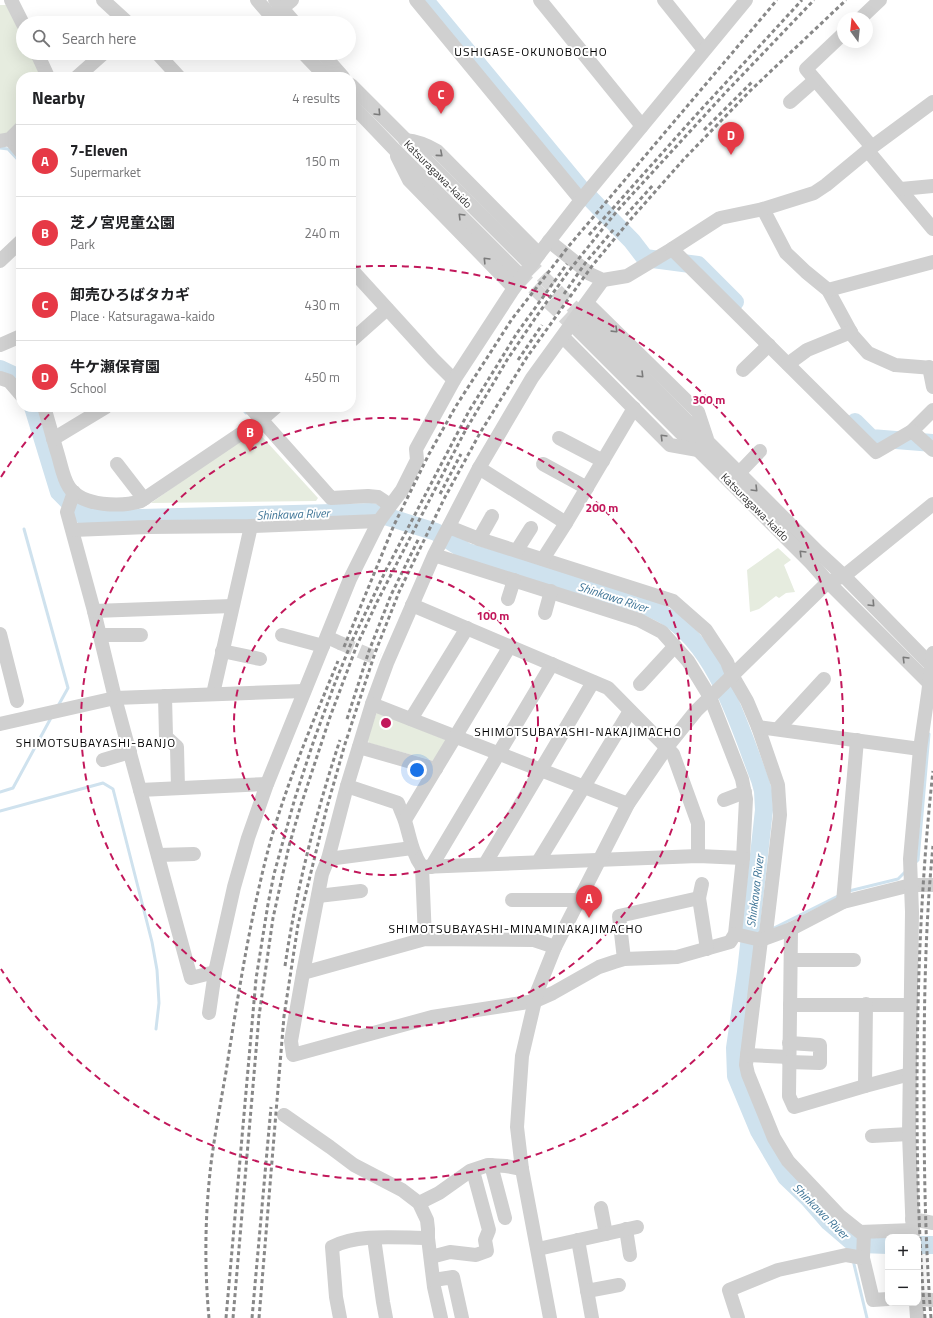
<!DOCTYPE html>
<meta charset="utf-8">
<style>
:root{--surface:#fff;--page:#f6f6f6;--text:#202124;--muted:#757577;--line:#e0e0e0;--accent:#e63946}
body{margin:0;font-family:"Titillium Web","Noto Sans JP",sans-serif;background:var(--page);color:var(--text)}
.controls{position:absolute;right:12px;bottom:12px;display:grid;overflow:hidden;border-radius:8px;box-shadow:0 4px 16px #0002}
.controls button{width:36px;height:36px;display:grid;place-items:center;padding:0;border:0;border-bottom:1px solid var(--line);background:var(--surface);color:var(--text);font:20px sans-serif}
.compass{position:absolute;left:837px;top:12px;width:36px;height:36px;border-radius:50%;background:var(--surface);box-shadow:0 4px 16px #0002;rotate:345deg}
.you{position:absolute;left:417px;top:770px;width:14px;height:14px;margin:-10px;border:3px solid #fff;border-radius:50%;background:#1a73e8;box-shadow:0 0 0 6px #1a73e833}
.badge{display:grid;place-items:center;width:26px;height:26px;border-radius:50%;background:var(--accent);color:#fff;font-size:13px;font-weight:700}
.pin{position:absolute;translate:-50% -33px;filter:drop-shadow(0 1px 2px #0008)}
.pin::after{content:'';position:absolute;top:21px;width:14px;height:12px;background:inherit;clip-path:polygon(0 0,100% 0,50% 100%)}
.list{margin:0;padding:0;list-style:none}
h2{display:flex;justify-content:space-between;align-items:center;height:52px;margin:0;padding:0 16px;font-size:17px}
h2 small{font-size:13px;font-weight:400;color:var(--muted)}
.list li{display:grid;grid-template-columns:26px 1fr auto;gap:12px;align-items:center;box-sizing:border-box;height:72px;padding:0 16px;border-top:1px solid var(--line)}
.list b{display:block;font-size:15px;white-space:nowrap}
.list p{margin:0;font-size:13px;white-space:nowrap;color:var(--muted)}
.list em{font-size:13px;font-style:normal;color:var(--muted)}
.icon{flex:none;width:22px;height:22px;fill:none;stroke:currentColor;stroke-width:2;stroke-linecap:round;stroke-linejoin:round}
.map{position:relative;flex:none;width:933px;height:1318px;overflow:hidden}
.search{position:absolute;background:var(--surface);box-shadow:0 4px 16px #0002;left:16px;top:16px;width:340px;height:44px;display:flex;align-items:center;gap:10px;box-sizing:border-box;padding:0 14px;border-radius:22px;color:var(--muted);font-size:15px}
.panel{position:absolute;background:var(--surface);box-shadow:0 4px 16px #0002;left:16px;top:72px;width:340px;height:340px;border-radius:16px}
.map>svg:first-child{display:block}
.green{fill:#e6ecdf}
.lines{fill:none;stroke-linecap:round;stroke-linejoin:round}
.stream{stroke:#cfe2ee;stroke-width:3}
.river{stroke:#cfe2ee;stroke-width:18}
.minor-tunnel{stroke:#d6d6d6;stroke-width:14;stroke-dasharray:14 7;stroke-linecap:butt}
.minor{stroke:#d0d0d0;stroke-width:14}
.rail{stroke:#888;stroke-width:3;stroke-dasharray:4 3;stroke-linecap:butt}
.oneway{stroke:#7a7a7a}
.ring{fill:none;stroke:#c2185b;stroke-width:2;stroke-dasharray:7 5}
.labels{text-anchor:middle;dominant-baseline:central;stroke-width:4;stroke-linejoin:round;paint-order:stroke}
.street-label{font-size:11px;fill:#333;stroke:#fff}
.neighbourhood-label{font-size:12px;letter-spacing:1px;fill:#000;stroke:#fff}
.water-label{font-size:12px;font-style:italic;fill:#3f7597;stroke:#fff}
.centre{fill:#c2185b;stroke:#fff;stroke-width:2}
.ring-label{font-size:12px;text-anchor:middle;font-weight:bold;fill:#c2185b;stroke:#fff;stroke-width:4;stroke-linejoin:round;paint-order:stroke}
</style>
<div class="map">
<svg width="933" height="1318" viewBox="0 0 933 1318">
<rect width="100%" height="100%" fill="#fff"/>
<g class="green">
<path d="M0,5H10L23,36V53H31L41,77H21V122L7,135L0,137Z"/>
<path d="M255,429L318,498L316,501L151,503Z"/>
<path d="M778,548L791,560L784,565L795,592L786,593L779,598L776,596L759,609L750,612L747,570Z"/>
<path d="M377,712L446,740L434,761L369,743L367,739Z"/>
</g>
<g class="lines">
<g class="stream">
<path d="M0,148L8,149L21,163"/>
<path d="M241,407L246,413"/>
<path d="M328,503L337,513"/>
<path d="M24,529L68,688L58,706"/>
<path d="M0,792L13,788L52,716"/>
<path d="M0,811L103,783L113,789L152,942L157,970L159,1003L156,1029"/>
<path d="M915,863L918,860L929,734"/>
<path d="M849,891L898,879L906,871"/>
<path d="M750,925L764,927"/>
<path d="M771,927L774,928L840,895"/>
<path d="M850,1240L852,1252"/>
<path d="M853,1260L867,1318"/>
</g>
<g class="river">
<path d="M428,4L581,189L632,241L645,258L698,265L735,302"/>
<path d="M0,369L15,376L21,382"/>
<path d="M33,407L59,492L82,515L102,519L372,512L436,532L467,552L639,603C648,607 657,611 664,615C717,646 739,726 760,780L763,791L764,810L746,972L735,1048L736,1076L759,1131L786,1177L809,1199L829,1222L850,1240L861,1244L888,1245"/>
<path d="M855,422L871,438L933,443"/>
<path d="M918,1245H933"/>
</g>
<g class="minor-tunnel">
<path d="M527,261L584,318"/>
<path d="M518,273L576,328"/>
<path d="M340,643L379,659"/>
</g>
<g class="minor">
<path d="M11,0L23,24"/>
<path d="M103,0L128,23"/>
<path d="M257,0L277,23"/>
<path d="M275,0L295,23"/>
<path d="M416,0L581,200"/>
<path d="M540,0L642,126"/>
<path d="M664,0L704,50"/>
<path d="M275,14L292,0"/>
<path d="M861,18L880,0"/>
<path d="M843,34L806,69L872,147"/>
<path d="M37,53L48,77"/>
<path d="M157,53L179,77"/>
<path d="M303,53L326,77"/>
<path d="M322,53L343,77"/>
<path d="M77,77L104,53"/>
<path d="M351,85L527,261"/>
<path d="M790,102L815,80"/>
<path d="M351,104L395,150L518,273"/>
<path d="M10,139L21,152"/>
<path d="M405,140C417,141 427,145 437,151L539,254"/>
<path d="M0,141L10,139L21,128"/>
<path d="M868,151L933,229"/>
<path d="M397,156L409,180L514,288"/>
<path d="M901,189L933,186"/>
<path d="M763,209L786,253L806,272L828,290L853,336L868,353L895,365L933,368"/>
<path d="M549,241L590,274L603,280L627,276L672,249L720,218L763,209L814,193L826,185L872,147L933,102"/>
<path d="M672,249L876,452L912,431L933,410"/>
<path d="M0,261L21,241"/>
<path d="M351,269L433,359L454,380"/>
<path d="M828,290L933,262"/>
<path d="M587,303L698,412L707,439"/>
<path d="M584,318L819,553L844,576L933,667"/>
<path d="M576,328L811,563L828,582L933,687"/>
<path d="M563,337L670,445L698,450"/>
<path d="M351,341L387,309"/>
<path d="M0,345L21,336"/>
<path d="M788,364L807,350L851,332"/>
<path d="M929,367L933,387"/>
<path d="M743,370L769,345"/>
<path d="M0,378L9,381L21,395"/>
<path d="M44,407C49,423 53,439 58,455C61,465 63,478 69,487C82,507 122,507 141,501L261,420L276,407"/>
<path d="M250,407L331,498L368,496L378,497L390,505"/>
<path d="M912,431L933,450"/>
<path d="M559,438L603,461"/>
<path d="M53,439L106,407"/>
<path d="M117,464L144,499"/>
<path d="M543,464L587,488"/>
<path d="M479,468L566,523"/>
<path d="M739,473L760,451"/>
<path d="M74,492L67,512L94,611L115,698L191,978L215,972"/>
<path d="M449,527L479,539L673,601L706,630L727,662L732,675L747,701L758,727L778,785L780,815L766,933L761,940L747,1055L746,1065L748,1074L774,1138L788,1161L840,1216L860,1232L913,1230"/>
<path d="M73,530L148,527L251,526L379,521"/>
<path d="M479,539L492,516"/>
<path d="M517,550L531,528"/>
<path d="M434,555L639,620L662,632L688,661L710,697L742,779L746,799L743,858L735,934L730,942L677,957L624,959L614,962L599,967L553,993L535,1001L432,1017L293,1055L291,1041L303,973L322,874L328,859L347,786L372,704L387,663L434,555L479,468L532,378L603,280"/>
<path d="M543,559L566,523L634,408"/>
<path d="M508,599L514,580"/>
<path d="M412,605L608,688L673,754L698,823V856"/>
<path d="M94,611L232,606"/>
<path d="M545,613L551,591"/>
<path d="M0,634L17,701"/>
<path d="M100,635H141"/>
<path d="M282,635L323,646"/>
<path d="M327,637L340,643"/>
<path d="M222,651L260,659"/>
<path d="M640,684L675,646"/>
<path d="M213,694L251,526"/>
<path d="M165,696L166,737L177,747L178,788"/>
<path d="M372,704L628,804"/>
<path d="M411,719L467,628"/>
<path d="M0,724L115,698L304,691"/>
<path d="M758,727L920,749"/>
<path d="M778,729L824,679"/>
<path d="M359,747L436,769"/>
<path d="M103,760L130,752"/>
<path d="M347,786L398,803C400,809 403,815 405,821C410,837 412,853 422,867L425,939"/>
<path d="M140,790L267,784"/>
<path d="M724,800L745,792"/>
<path d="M405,820L510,646"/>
<path d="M158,855L194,854"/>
<path d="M328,859L412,848"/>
<path d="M538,862L630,711"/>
<path d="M485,864L593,682"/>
<path d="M422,867L698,856L743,858"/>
<path d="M431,867L552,664"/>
<path d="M318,896L361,891"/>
<path d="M699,898L702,884"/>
<path d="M512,900H579"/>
<path d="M843,902L857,740"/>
<path d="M791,929L789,1096L794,1107L865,1086L910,1074"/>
<path d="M735,934L761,940L791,929L843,902L911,885H933"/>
<path d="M624,959L619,916L699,898L707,949"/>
<path d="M791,960H854"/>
<path d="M303,973L425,939L534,940L555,947"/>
<path d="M790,1005H911"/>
<path d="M209,1013L215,972L234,887L248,838L267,784L350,579L379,521L402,490L417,460L416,449L454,380L514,288L539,254L581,200L746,0"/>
<path d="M747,1055L789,1057"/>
<path d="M789,1062L820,1063V1045L789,1043"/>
<path d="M865,1086L866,1004"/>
<path d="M284,1115L330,1147L354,1165L402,1190L419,1203L427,1220L428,1229V1238L434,1287L441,1318"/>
<path d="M872,1136L909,1134"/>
<path d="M491,1165L505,1218"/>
<path d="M419,1203L439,1193L470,1171L488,1165L506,1166L522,1169"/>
<path d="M601,1208L606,1234"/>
<path d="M912,1219L933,1223"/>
<path d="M626,1229L630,1255"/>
<path d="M864,1232L863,1258L873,1300L888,1299"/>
<path d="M913,1237L909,1134L912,912L910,859L920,749L928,694L933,653"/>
<path d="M374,1238L383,1302L386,1318"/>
<path d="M578,1240L592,1318"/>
<path d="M538,1249L637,1227"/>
<path d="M431,1257L450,1252L476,1255L487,1251L485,1240L489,1230L473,1171"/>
<path d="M434,1280L453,1277L462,1318"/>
<path d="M587,1291L619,1285"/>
<path d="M918,1299L933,1300"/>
<path d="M916,1303L917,1318"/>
<path d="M340,1318L336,1297L332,1247C358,1233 399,1238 428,1238"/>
<path d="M550,1318L522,1169L517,1127L522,1056L537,992L555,947L628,804L667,747L696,711L828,582L844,576L933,504"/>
<path d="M738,1318L729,1290L778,1270L846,1255L863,1258"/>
</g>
<g class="rail">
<path d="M704,130L752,82"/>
<path d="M626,215L654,184"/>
<path d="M589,235L697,114L802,0"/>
<path d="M564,294L586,262L614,229"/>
<path d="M518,360L542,325"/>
<path d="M440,494L461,454"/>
<path d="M344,647L394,525L429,454L456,406L512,319L568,247L777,0"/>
<path d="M347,719L369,651L391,595L419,538"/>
<path d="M285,966C296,890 316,813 340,740"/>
<path d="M209,1318C204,1264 205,1209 212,1156C216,1128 221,1100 226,1072C237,1002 248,931 265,862C282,793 311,727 338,661"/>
<path d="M226,1318L256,979L268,904L274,874L295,798L314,740L335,683L352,641L386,570L469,411L517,333L567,264"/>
<path d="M233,1318L259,1016L273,918L289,846L300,808L330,717L357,645L377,602L464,433L507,360L536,317L568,272L617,211L727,91L814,0"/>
<path d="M252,1318L271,1107"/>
<path d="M259,1318L284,1016L298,925L327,807L345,744L375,653L399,592L444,499L480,433L527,357L592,266L630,220L684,159L751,90L846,0"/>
<path d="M925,1318C919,1244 917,1171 917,1097C917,989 921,880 933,771"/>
<path d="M931,1318C925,1241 924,1165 924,1088C924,1008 925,926 933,846"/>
</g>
</g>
<defs><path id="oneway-chevron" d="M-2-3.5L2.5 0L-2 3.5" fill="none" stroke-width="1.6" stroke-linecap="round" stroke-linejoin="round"/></defs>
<g class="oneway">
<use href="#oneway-chevron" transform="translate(378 113) rotate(46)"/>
<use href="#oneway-chevron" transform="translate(440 154) rotate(41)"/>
<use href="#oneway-chevron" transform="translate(461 216) rotate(-135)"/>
<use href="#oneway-chevron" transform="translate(486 260) rotate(-134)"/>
<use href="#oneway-chevron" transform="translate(615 330) rotate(44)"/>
<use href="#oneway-chevron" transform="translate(641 375) rotate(45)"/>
<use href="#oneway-chevron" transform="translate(663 437) rotate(-135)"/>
<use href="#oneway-chevron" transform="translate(755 489) rotate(45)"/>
<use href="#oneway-chevron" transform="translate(802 553) rotate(-135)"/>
<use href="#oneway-chevron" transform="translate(872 604) rotate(46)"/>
<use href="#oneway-chevron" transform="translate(905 659) rotate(-135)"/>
</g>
<g class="ring">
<circle cx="386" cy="723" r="152"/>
<circle cx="386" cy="723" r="305"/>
<path d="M1 477A457 457 0 0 1 55 408M354 267A457 457 0 1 1 1 969"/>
</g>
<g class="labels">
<g class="street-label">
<text transform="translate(438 174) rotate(45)">Katsuragawa-kaido</text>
<text transform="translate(755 507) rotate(45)">Katsuragawa-kaido</text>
</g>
<g class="neighbourhood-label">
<text x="531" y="51">USHIGASE-OKUNOBOCHO</text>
<text x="578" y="731">SHIMOTSUBAYASHI-NAKAJIMACHO</text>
<text x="96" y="742">SHIMOTSUBAYASHI-BANJO</text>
<text x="516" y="928">SHIMOTSUBAYASHI-MINAMINAKAJIMACHO</text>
</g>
<g class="water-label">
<text transform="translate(293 514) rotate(-2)">Shinkawa River</text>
<text transform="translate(613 597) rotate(18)">Shinkawa River</text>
<text transform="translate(755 891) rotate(-83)">Shinkawa River</text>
<text transform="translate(821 1211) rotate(45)">Shinkawa River</text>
</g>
</g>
<circle cx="386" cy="723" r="6" class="centre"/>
<g class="ring-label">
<text x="709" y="404">300 m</text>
<text x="602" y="512">200 m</text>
<text x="493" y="620">100 m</text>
</g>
</svg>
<div class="controls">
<button>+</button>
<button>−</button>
</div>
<svg class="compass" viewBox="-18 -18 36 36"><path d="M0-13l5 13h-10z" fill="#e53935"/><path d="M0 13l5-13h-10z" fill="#757577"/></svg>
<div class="you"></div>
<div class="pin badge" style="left:589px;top:918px">A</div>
<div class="pin badge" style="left:250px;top:452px">B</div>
<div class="pin badge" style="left:441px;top:114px">C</div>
<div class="pin badge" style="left:731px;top:155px">D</div>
<div class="search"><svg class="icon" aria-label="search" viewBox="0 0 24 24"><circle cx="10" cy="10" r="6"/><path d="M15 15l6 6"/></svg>Search here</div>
<section class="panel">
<h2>Nearby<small>4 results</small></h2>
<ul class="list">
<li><span class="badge">A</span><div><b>7-Eleven</b><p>Supermarket</p></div><em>150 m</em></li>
<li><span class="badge">B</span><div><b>芝ノ宮児童公園</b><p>Park</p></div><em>240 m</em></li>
<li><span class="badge">C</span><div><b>卸売ひろばタカギ</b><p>Place · Katsuragawa-kaido</p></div><em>430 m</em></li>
<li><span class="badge">D</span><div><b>牛ケ瀬保育園</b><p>School</p></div><em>450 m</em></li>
</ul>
</section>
</div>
